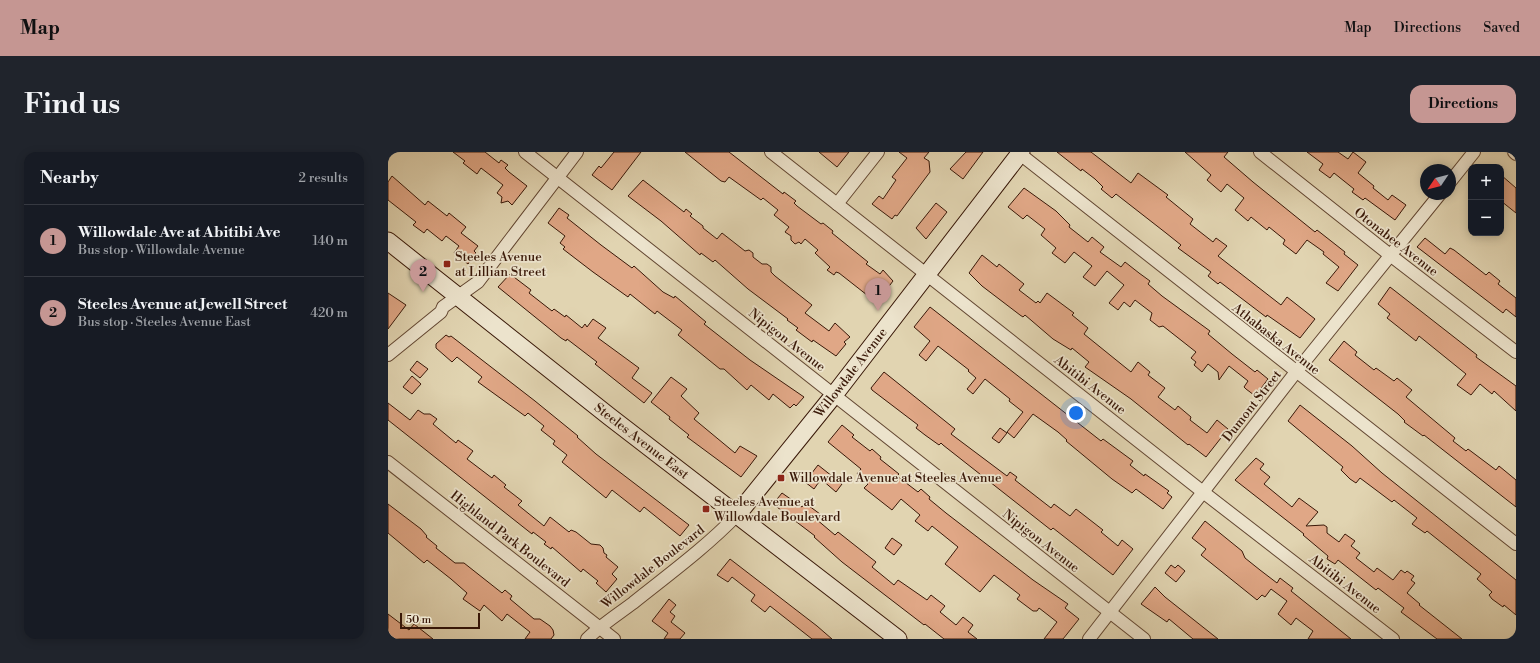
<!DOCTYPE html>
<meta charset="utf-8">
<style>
:root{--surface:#171b24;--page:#20242c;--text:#f1f3f6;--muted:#9ea1a6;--line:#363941;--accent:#c59692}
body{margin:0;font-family:"Libre Bodoni",serif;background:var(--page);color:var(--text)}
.controls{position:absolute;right:12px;top:12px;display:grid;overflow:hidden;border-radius:8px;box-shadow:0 2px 10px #0003}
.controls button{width:36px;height:36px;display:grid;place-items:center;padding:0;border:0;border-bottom:1px solid var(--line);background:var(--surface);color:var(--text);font:20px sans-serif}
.compass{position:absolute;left:1032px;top:12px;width:36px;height:36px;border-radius:50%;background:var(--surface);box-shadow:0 2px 10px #0003;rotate:235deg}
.scale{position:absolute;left:12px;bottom:10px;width:80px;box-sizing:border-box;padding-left:4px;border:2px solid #391808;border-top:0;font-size:11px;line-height:14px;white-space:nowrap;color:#391808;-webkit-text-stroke:3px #ece3cc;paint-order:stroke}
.you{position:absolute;left:688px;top:261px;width:14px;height:14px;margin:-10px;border:3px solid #fff;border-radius:50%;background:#1a73e8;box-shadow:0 0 0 6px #1a73e833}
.badge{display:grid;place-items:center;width:26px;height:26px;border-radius:50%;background:var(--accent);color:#111;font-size:13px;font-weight:700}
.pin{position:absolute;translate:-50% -33px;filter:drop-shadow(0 1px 2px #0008)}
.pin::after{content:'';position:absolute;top:21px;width:14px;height:12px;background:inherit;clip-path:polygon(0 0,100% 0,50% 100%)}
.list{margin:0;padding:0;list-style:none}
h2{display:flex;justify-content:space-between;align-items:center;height:52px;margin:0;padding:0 16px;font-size:17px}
h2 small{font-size:13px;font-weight:400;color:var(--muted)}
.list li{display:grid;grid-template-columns:26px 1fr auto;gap:12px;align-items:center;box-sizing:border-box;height:72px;padding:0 16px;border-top:1px solid var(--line)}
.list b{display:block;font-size:15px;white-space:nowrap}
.list p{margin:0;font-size:13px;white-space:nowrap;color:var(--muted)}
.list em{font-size:13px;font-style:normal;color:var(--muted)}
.map{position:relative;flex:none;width:1128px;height:487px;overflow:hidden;border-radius:12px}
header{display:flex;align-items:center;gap:24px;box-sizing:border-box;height:56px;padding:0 20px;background:var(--accent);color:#111}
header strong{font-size:19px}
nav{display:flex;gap:22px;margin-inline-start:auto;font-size:14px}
.intro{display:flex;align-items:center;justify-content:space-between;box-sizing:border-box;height:96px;padding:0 24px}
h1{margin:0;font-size:28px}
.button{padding:10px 18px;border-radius:12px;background:var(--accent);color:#111;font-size:14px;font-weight:700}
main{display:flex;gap:24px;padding:0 24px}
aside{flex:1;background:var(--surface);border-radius:12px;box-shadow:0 2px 10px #0003}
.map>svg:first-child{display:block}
.building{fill:#e0a786;stroke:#391808}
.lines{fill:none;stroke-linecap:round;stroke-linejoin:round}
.street-casing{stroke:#634732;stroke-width:14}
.secondary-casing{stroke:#391808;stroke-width:19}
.street{stroke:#ece3cc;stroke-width:12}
.secondary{stroke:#ece3cc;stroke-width:17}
.poi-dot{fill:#8f2418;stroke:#ece3cc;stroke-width:1.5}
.labels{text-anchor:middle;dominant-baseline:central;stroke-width:3.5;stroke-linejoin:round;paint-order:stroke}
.street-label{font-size:13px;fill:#391808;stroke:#ece3cc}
.poi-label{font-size:13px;fill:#391808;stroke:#ece3cc;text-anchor:start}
</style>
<header>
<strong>Map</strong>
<nav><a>Map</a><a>Directions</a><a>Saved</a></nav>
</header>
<div class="intro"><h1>Find us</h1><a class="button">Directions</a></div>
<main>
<aside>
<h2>Nearby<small>2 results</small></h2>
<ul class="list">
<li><span class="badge">1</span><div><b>Willowdale Ave at Abitibi Ave</b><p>Bus stop · Willowdale Avenue</p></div><em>140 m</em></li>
<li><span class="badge">2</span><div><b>Steeles Avenue at Jewell Street</b><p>Bus stop · Steeles Avenue East</p></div><em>420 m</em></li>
</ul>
</aside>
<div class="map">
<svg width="1128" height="487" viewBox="0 0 1128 487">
<rect width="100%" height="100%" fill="#e1d4b1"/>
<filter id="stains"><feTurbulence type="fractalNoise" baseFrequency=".005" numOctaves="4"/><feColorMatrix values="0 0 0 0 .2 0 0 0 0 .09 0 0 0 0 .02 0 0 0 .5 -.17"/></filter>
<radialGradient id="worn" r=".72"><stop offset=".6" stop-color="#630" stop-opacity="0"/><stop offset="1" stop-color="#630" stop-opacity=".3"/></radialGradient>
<g class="building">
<path d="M65,0H97L111,11L113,8L120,13L117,16L121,20L139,34L124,53L120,49L113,51L114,45L109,41L115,33L93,16L89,22L75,11L77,9Z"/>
<path d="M226,0H253L224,38L204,23L211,14L213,16Z"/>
<path d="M297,0H341L395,42L396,40L408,49L406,51L409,54L433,72L435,71L445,79L444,81L480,110L478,112L492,122L495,118L505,129L492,146L482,138L479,143L451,121L448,120L446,123L439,118L442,115L427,101L430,98L417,87L413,92L411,90L407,92L403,88V84L397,80L401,75L386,63L390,58L375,46L373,48L341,25L337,30L333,29Z"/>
<path d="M431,0H461L449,15Z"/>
<path d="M511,0H541L536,6L541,9L542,20L509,64L507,63L504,67L484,52L491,44L495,47L508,28L504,25L519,6Z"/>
<path d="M578,0H595L575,27L562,17Z"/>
<path d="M669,0H703L743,31L750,21L780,43L778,45L805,67L802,72L825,90L828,86L839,94L830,104L893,153L899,145L927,167L912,186L879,163L878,165L832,130L830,132L820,124L823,120L790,96L793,93L778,81L728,42L724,46L713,37L715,35L707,27L694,17L693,19Z"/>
<path d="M797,0H840L836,5L865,30L927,80L929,78L957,100L956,102L970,113L950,139L938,131L951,115L935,102L936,100L919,88L908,102L895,92L897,88L881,75L879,78L863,65L860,69L847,58L856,46L839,32L833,40L819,28L823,23Z"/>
<path d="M919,0H950L960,7L965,0L978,10L970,21L986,34L985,36L1000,48L1004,43L1018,53L1007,68L977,46L975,48L964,40L966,37L946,21L942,26L931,18L935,12Z"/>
<path d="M1113,23L1128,36V61L1113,49Z"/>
<path d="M4,24L37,53L40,49L59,64L61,61L78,75L73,81L90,94L86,99L88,101L80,112L66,101L71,94L58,84L54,89L39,77L36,81L25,73L28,70L0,48V30Z"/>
<path d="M255,28L296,60L298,57L304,62L302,64L315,74V76L329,87L334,81L357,99L361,98L365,101V105L374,112H379L383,115V120L387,124L424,153L417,161L441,179L447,171L462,185L456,190L458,192L448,204L425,188L424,190L408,178L410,176L399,168L400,167L360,137L335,115L327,108L325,110L313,101L312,103L273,69L240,44Z"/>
<path d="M636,36L668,59L682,73L681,75L700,90L704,85L716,95L712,100L733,115L737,110L751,121L762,129L760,132L774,144L822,179L820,182L844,202L867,220L869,218L880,227L871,239L866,243L858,237L856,235L860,229L841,214L831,228L830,220L820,212L814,220L806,213L808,210L803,206L808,200L775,174L771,175L762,168L764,161L747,148L742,155L736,150L730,158L721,151L736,133L719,119L707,134L695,125L704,114L686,100L677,111L664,101L668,96L653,83L657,77L639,63L635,67L620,55Z"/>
<path d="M548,51L559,60L538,87L528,76Z"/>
<path d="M171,56L181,63L179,66L213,93L244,116L246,114L275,140L286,146L287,144L318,170L316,172L362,208L416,245L408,254L406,252L402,256L385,242L381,248L363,233L359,238L336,217H332L290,183L294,178L269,159L267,162L242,142L240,145L205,120L175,97L177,95L172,91L177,84L160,71Z"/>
<path d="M1037,86L1057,102L1062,96L1066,98L1098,123L1101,120L1112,129L1110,132L1128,146V165L1118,157L1115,161L1033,98L1029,95Z"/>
<path d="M594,103L609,115L611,112L636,132L631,138L648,151L650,149L652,151L659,141L686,161L684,163L700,176L696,182L743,220L750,210L762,220L760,223L777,236L770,245L787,258L790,254L803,265L802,268L819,281L829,268L840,277L818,305L801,292L800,293L743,247L697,215L701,210L684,196L683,198L665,187L637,163L635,165L632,163L594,134L581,121Z"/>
<path d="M122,122L143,138L141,141L164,159L166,157L177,165L178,163L194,176L197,172L199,175L205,167L218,176L210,186L251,216L244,226L264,241L256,251L207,212L209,210L179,187L178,189L173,186L110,135Z"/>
<path d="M1002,135L1089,203L1088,205L1128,234V259L1106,239L1104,242L1092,232L1083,243L1069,233L1078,222L1031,184L1028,189L999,166L1002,162L990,152Z"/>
<path d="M0,141L18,153L0,177Z"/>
<path d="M542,155L713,289L715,287L745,309L742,313L756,324L757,322L781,339L779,341L784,345L775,357L748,337L744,341L724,327L678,289L679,288L670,280L645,262L626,286L619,280L635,260L621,249L622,247L597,227L585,242L579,237L588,226L580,219L581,218L550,194L538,209L531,203L542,189L526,175Z"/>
<path d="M58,183L61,185L63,184L147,249L190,284L189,285L208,302L301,373L292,384L256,355L252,360L224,338L218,346L174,310L179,303L165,292L167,289L153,278L156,274L140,261L137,264L90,230L94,225L69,205L64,210L48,196V192Z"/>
<path d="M956,189L969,200L967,203L986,218L988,216L1006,229L1009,226L1024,238L1018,245L1067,286L1065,289L1078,299L1080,297L1108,318L1111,314L1128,328V355L1036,283L1035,284L1016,270L1017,269L1010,262L941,208Z"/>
<path d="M29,209L40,217L32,226L22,218Z"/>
<path d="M496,220L567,277L563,282L619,324L622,320L629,325L627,328L663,356L666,352L682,364L688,357L715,378L713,380L730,394L734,388L745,397L725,423L665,376L663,378L555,293L553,291L551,293L537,283L528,276L530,273L484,238L483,236Z"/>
<path d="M24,224L33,232L24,242L15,235Z"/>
<path d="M283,225L299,237L293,244L311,261L306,267L347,301L352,294L369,304L353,325L299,285L301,283L281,267L282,265L263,250Z"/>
<path d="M0,251L22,268L30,258L36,262H42L49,267L45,272L68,291L70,288L85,299L79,307L104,326L106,323L118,333L116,335L134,349L130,353L156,374L162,365L181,380L183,378L188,380L203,392L212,393L215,396L216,401L219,403L218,405L230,415L224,422L229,427L218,440L208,431L210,429L195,417L193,420L164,395L163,397L156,392L158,390L145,380L144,382L0,268Z"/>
<path d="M912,253L964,294L994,321L1128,428V463L1116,453L1115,455L1104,447L1101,443L1104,440L1089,427L1093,422L1039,379L1037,381L1024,372L1029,366L1006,348L1004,350L972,326L968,331L962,327L953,318L955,315L900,269Z"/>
<path d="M454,273L466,283L464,285L482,299L484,297L493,305L492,307L511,322L509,324L530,340L533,337L542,345L541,347L558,361L645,428L680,452L677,456L691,467L675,487H656L669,470L651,456L649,459H645L629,447L632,443L606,423L592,440L557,412L570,395L544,374L540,379L527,369L532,363L513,347L504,358L476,336L480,332L469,322L473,317L440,290Z"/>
<path d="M612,276L619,281L611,291L604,286Z"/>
<path d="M868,306L876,312L872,317L882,325L876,332L904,355L911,346L930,360L918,374L936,373L939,375V381L951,390L957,382L967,389L963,394L972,401L968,406L986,420L989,416L1005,428L1013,418L1017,421L1019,419L1026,424L1023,428L1027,431L1019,441L1032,452L1031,453L1074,487H1049L1013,460L1016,456L990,436L988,438L950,408L947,412L939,407L940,404L915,383L916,382L847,328Z"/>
<path d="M430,313L454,332L448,340L433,327L426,337L417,330Z"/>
<path d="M394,341L414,355L417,351L432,362L428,367L447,383L450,380L488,410L484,415L506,433L510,428L539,448L543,443L557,454L552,460L568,473L575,465L585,473L580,480L589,487H556L537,472L536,473L454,410L426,385L427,384L385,352Z"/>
<path d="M0,352L33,377L39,384L38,385L49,394L48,396L67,411H76L114,441L117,438L124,444L122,447L146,467H152L162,474L165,478L166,483L163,487H137L142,480L119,462L114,469L96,453L92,459L75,447L79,441L63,427L39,408L36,411L0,381Z"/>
<path d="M817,369L854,399L857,406L872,418L889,431L892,426L905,436L903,439L963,487H920L925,479L908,466L903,473L890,462L899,449L883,437L877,445L874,443L869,448L813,403L818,397L804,386Z"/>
<path d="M504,386L514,393L506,403L497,396Z"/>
<path d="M342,407L429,474L444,487H424L382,454L377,460L363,449L367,443L344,425L340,430L329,423Z"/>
<path d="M783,413L787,416L790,413L797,419L788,430L777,421Z"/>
<path d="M767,435L777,445L830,487H805L781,467L779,470L753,452Z"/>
<path d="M281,447L288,453L282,460L287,464L283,470L297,481L292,487H276L280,481L264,469Z"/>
<path d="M0,462L21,478L26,472L45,487H6L0,482Z"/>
</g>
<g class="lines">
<g class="street-casing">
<g id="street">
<path d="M137,0L756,487"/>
<path d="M383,0L815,340L1005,487"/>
<path d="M872,0L1002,103L1128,200"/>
<path d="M1126,0L1128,2"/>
<path d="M632,2L1128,392"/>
<path d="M1062,30L1086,0"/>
<path d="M449,52L490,0"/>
<path d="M0,203L53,160L55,155L90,130L189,0"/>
<path d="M0,310L226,487"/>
<path d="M199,487C213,473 229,463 245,451C280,423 317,396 349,363"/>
<path d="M701,487L908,220L1052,42"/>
</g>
</g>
<g class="secondary-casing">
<g id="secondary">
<path id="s1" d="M0,89L222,265L510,487"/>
<path id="s2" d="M349,363L446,243L633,0"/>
</g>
</g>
<use href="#street" class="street"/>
<use href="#secondary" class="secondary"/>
</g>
<g class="poi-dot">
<rect x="55" y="108" width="8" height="8" rx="2"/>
<rect x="389" y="322" width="8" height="8" rx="2"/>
<rect x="314" y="353" width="8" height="8" rx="2"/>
</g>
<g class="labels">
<g class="street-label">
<text transform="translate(1008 90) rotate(38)">Otonabee Avenue</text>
<text transform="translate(888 187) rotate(38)">Athabaska Avenue</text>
<text transform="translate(399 188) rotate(38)">Nipigon Avenue</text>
<text stroke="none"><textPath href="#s2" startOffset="182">Willowdale Avenue</textPath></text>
<text transform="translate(702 233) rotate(38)">Abitibi Avenue</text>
<text transform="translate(864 254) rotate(-52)">Dumont Street</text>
<text stroke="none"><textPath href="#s1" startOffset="323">Steeles Avenue East</textPath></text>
<text transform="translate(122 387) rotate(38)">Highland Park Boulevard</text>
<text transform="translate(653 389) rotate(38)">Nipigon Avenue</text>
<text transform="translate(265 415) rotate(-38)">Willowdale Boulevard</text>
<text transform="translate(957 432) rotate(38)">Abitibi Avenue</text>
</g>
<g class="poi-label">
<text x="67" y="105">Steeles Avenue<tspan x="67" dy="15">at Lillian Street</tspan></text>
<text x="401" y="326">Willowdale Avenue at Steeles Avenue</text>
<text x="326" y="350">Steeles Avenue at<tspan x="326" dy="15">Willowdale Boulevard</tspan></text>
</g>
</g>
<rect width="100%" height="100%" filter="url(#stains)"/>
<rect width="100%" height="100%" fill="url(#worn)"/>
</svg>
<div class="controls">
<button>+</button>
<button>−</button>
</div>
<svg class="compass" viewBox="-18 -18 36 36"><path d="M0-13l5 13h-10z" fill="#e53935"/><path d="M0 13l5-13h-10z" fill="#9ea1a6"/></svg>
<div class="scale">50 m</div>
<div class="you"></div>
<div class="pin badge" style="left:490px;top:159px">1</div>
<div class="pin badge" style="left:35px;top:140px">2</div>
</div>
</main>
